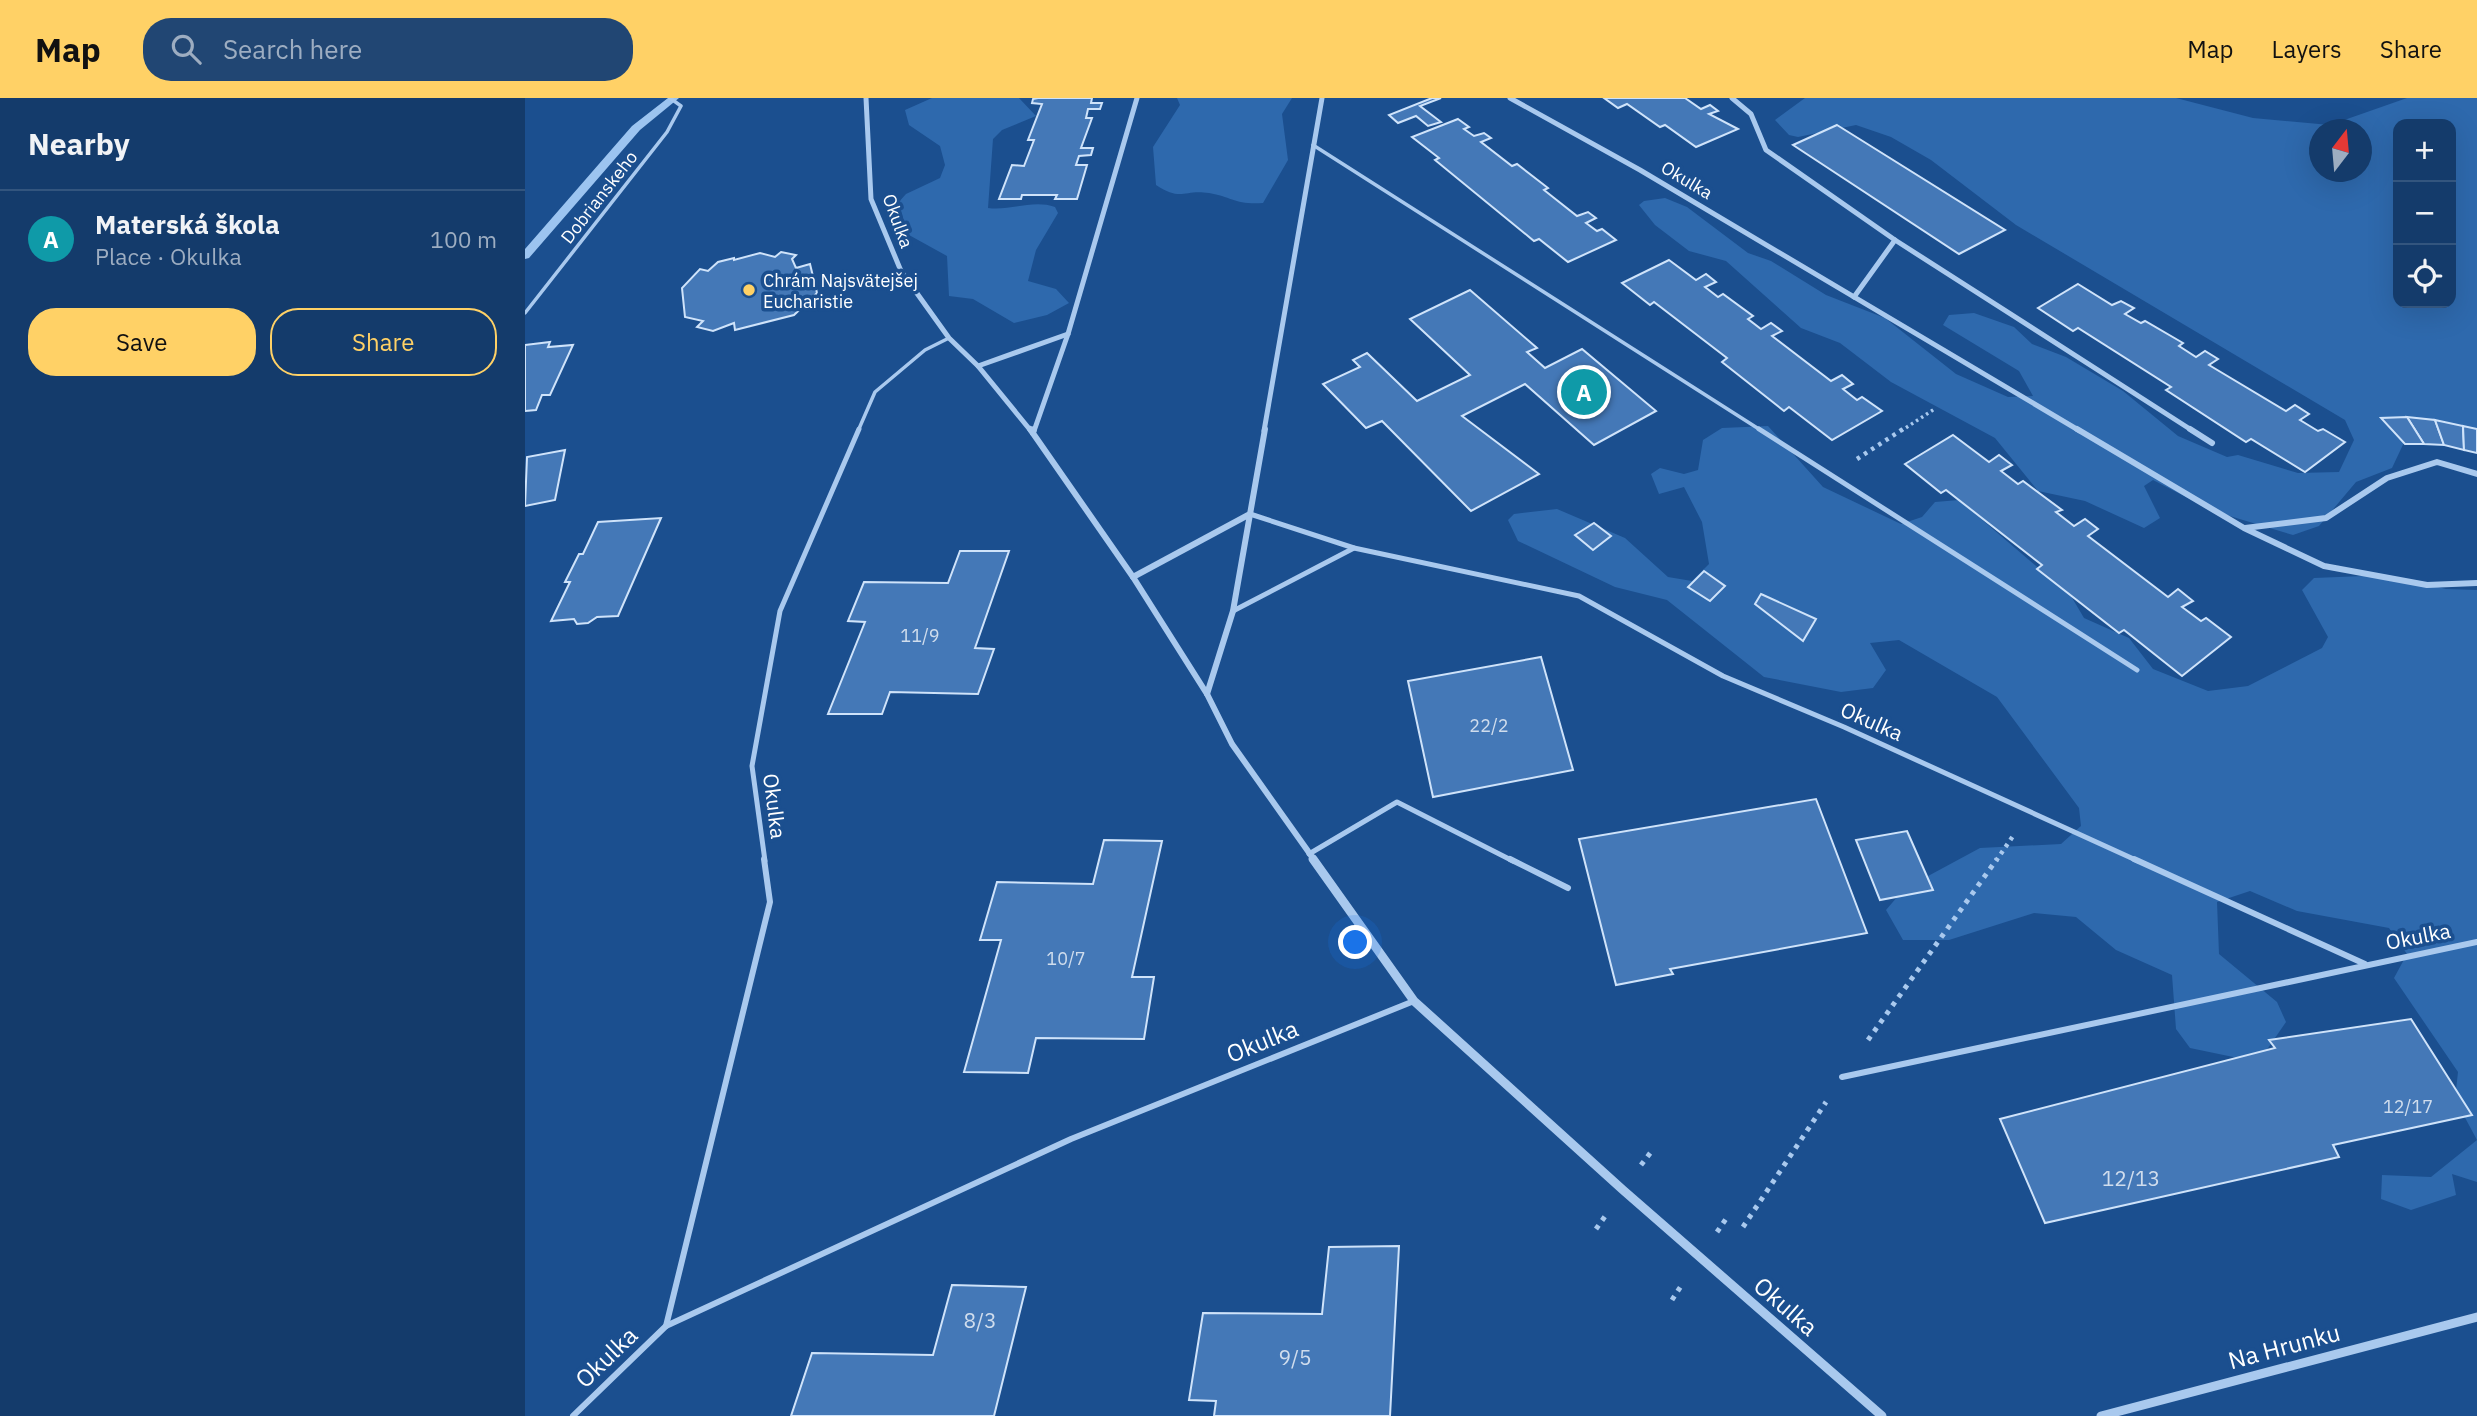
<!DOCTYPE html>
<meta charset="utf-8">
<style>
:root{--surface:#143b6b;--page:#214673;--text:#f1f3f6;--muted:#9dadc1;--line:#33557e;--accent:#ffd166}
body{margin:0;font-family:"IBM Plex Sans",sans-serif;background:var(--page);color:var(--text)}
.controls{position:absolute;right:21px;top:21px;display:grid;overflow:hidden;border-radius:14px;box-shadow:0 7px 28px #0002}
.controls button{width:63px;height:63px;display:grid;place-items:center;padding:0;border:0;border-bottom:2px solid var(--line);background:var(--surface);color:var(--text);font:35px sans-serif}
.compass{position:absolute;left:1784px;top:21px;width:63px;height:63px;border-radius:50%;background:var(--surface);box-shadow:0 7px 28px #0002;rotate:16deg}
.you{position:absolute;left:831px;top:845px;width:24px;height:24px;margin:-18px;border:5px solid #fff;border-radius:50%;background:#1a73e8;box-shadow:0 0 0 10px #1a73e833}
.badge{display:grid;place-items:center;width:46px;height:46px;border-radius:50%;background:var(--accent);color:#fff;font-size:23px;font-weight:700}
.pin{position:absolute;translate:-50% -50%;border:4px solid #fff;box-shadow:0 2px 7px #0006}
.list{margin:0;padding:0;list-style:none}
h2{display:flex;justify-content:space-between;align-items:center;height:91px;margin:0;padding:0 28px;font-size:30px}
h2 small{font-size:23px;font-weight:400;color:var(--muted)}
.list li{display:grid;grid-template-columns:46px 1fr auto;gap:21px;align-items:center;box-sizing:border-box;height:98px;padding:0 28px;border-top:2px solid var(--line)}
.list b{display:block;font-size:26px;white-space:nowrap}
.list p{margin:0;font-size:23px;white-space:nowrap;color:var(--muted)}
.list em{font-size:23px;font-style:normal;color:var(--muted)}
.actions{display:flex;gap:14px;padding:21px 28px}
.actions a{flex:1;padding:16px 0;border:2px solid var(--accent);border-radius:28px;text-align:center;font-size:24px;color:var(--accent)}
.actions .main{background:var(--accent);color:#111}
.icon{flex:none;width:38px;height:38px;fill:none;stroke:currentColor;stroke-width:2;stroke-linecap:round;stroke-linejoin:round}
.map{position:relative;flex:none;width:1952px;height:1318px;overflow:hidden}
header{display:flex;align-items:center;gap:42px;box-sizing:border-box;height:98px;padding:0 35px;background:var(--accent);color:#111}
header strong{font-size:33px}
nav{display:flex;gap:38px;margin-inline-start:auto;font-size:24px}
.search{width:490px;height:63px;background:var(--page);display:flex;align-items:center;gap:18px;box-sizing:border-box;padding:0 24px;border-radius:28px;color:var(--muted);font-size:26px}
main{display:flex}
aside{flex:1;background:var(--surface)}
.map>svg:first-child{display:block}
.green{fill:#2e69ad;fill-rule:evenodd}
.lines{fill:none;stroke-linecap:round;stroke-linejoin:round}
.stream{fill:#9cc4f0;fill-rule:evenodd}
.building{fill:#4478b7;stroke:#cfe3fa;stroke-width:2}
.path-far2{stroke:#a9c9ee;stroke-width:3.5;stroke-dasharray:2.5 3.5;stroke-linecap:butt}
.path-far1{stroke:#a9c9ee;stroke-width:4.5;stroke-dasharray:3.5 5;stroke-linecap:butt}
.path{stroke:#a9c9ee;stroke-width:5;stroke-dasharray:4.5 6;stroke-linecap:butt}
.service-far2{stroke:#a9c9ee;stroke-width:3.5}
.service-far1{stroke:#a9c9ee;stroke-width:5}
.service{stroke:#a9c9ee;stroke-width:6}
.minor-far2{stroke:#a9c9ee;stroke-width:5}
.minor-far1{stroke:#a9c9ee;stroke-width:6}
.minor{stroke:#a9c9ee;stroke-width:9}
.poi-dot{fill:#ffd166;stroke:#1b4f8f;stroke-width:2.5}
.labels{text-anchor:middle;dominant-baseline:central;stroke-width:7;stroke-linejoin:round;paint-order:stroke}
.far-street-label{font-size:18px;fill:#fff;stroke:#1b4f8f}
.far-poi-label{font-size:18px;fill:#fff;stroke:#1b4f8f;text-anchor:start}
.number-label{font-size:18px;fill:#d0dded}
.street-label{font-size:21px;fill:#fff;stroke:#1b4f8f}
.near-number-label{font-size:21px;fill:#d0dded}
.near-street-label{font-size:24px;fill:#fff;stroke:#1b4f8f}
</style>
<header>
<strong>Map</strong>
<div class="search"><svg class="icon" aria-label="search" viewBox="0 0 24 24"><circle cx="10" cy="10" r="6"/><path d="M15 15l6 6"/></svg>Search here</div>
<nav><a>Map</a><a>Layers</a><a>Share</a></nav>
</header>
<main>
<aside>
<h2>Nearby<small></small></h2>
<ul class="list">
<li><span class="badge" style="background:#0f9aa8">A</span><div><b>Materská škola</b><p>Place · Okulka</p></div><em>100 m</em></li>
</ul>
<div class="actions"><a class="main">Save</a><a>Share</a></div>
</aside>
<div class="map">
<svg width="1952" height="1318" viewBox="0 0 1952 1318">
<rect width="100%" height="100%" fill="#1b4f8f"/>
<g class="green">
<path d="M407,0H494L511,18L477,32L468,41L463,110C486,113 508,101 530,109L533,115L511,152L503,183L531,191L544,205L522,217L489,225L448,201L424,198L422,158L384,137L372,106L381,96L415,80L420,67L415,48L384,27L380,12Z"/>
<path d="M652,0H767L757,16L763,62L738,105C711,107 707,99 684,95C658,91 657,104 631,87L628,49L655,7Z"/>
<path d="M1280,0H1651L1728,20L1805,27L1882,0H1952V343L1883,336L1867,370L1831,384L1794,428L1768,437L1688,413L1628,382L1619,388L1635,420L1619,430L1560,403L1513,393L1470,340L1366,284L1315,245L1276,230L1201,163L1164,153L1130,127L1114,107L1119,103L1140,100L1162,109L1223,155L1246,163L1301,197L1360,220L1431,276L1483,299L1508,298L1494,273L1418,227L1424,217L1449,215L1489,229L1507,246L1541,259L1598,293L1653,338L1702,359L1713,357L1773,375L1814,374L1829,342L1820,322L1491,127L1406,62L1366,39L1331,27L1273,39L1264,37L1250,22ZM1873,26H1926V205H1873ZM1794,32H1836V74H1794Z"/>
<path d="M1243,328L1298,389L1376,426L1397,419L1410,404L1434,402L1546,498L1559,520L1604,540L1628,571L1683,593L1723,588L1797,550L1803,539L1777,492L1789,480L1863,477L1921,491L1952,492V1084L1927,1076L1931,1097L1886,1112L1856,1101L1857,1077L1906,1079L1952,1042L1930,1001L1933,974L1869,880L1882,856L1864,830L1772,813L1725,793L1692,804L1694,856L1752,904L1761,924L1739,956L1713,960L1665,950L1651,931L1647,877L1591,852L1551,819L1509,815L1424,842H1378L1361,812L1379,791L1455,750L1536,746L1556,728L1554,710L1472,599L1374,542L1345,545L1361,572L1348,590L1316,594L1239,579L1142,502L1090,489L993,443L983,422L989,416L1032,411L1100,440L1143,479L1167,483L1184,466L1177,424L1159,389L1134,396L1126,376L1135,370L1159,376L1173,372L1178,342L1197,330Z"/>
</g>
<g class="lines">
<path class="stream" d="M143,0H154L115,32L4,160L0,161V151L107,28Z"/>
</g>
<g class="building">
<path d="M513,0H567L566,5H577L575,11H563L561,20H567L556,50H568L566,57L554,58L551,67H562L552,101H530L532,97H497L496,101H474L487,67L499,68L509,42H503L517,6L507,5L508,1Z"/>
<path d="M907,0H916L895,8L916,24L903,28L891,18L873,25L864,17Z"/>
<path d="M1079,0H1160L1176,11L1185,7L1193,13L1184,16L1213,31L1171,49L1140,27L1135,29L1102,6L1093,10Z"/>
<path d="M933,21L944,29L939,31L949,38L959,35L966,40L956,44L987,68L992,66L1023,90L1019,92L1052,118L1063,114L1071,120L1061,125L1072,133L1077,131L1091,142L1043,164L1014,141L1009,143L910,62L914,60L887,39Z"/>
<path d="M1312,27L1480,132L1434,156L1268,47Z"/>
<path d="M256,154L271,157L267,161L271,170L285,166L292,195L269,217L210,232L209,225L188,233L172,229L178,223L160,219L157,190L175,171L183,173L193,164L209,160V162L235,155L250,159Z"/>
<path d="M1144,162L1171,182L1181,176L1191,184L1180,189L1193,199L1198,196L1228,218L1223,221L1236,231L1246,225L1257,233L1247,238L1306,283L1317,277L1328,286L1318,291L1332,302L1337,299L1357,313L1307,342L1264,309L1259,313L1197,264L1202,260L1129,204L1125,207L1097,185Z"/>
<path d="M1553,186L1587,207L1596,203L1609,210L1600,216L1616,225L1620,223L1658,245L1654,248L1671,259L1680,253L1693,261L1684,267L1761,313L1770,307L1784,316L1775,322L1793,333L1798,331L1820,344L1780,374L1726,341L1721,344L1641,292L1646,289L1553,230L1548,233L1513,210Z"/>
<path d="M945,192L1012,250L1002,254L1020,270L1057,251L1131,313L1069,347L1000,286L937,318L1014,376L946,413L857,323L841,330L798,286L835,269L828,262L842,255L892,303L945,277L885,221Z"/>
<path d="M25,244L23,249L48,247L25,297H17L11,312L0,313V247Z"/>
<path d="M1882,319L1910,322L1919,347L1899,346Z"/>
<path d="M1882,319L1899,346H1880L1856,320Z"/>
<path d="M1910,322L1938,328L1939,352L1919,347Z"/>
<path d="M1938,328L1952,331V355L1939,352Z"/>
<path d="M1428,337L1464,364L1474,357L1487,367L1476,373L1493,386L1498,383L1537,412L1531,414L1549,428L1560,421L1573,431L1563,438L1643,499L1653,491L1668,503L1657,509L1676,523L1681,520L1706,539L1657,578L1599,532L1594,535L1512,471L1517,467L1421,392L1416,395L1380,366Z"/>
<path d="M40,352L30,402L0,408L2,359Z"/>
<path d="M136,420L93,518L72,519L63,525L52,526L49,521L26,523L45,484H40L54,456H58L73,424Z"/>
<path d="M1069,425L1086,438L1068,452L1050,437Z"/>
<path d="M435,453H484L450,550L469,551L453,596L365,594L357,616H303L340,524L323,523L339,484L423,485Z"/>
<path d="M1179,473L1200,488L1185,503L1163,489Z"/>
<path d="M1236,496L1291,521L1278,543L1230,506Z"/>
<path d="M1016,559L1048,672L908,699L883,583Z"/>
<path d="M1291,701L1342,835L1145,871L1148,876L1091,887L1054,741Z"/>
<path d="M1382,733L1408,792L1355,802L1331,742Z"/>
<path d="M579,742L637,743L607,879H629L619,941L511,940L503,975L439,974L476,842H455L472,784L568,786Z"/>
<path d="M1886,921L1947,1017L1808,1047L1814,1059L1520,1125L1475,1021L1750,950L1744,942Z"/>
<path d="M874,1148L865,1318H689L691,1303L664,1302L678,1215L797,1216L804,1149Z"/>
<path d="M427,1187L501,1189L469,1318H266L287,1255L408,1257Z"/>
</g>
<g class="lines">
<path class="path-far2" d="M1376,333L1411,310"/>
<g class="path-far1">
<path d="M1332,361L1378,331"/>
<path d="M1471,763L1488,738"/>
</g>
<g class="path">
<path d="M1343,942L1472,761"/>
<path d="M1116,1067L1126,1054"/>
<path d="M1218,1129L1301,1004"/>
<path d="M1071,1131L1081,1117"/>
<path d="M1192,1134L1203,1118"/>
<path d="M1147,1202L1158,1185"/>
</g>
<g class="service-far2">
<path d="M788,47L1237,333"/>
<path d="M0,215L142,34L156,8L145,0"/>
<path d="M333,333L350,294L400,252L424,240"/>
</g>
<g class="service-far1">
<path d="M1234,331L1612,572"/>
<path d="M725,416L829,450L1054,498L1198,578L1319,629L1613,763"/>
<path d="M708,513L829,450"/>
<path d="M784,756L872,704L988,763"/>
<path d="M240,763L227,668L255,513L334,331"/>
</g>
<g class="service">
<path d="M985,761L1043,790"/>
<path d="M1609,761L1840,866"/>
<path d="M1317,979L1952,844"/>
<path d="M141,1228L546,1041L889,903"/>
<path d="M48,1318L141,1228L245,804L239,761"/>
</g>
<g class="minor-far2">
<path d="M341,0L346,101L376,173L424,240L453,268L506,333"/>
<path d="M985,0L1115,72L1555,333"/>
<path d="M1207,0L1226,16L1241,52L1370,142L1668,333"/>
<path d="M1329,199L1370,142"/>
<path d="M453,268L543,236"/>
<path d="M509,333L543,236L612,0"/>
<path d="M739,333L797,0"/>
</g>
<g class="minor-far1">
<path d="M505,331L608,479L682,596L707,646L790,763"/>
<path d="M1552,331L1719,430L1799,468L1902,487L1952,485"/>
<path d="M1665,331L1687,345"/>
<path d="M508,335L509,331"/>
<path d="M1720,430L1801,420L1862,380L1912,364L1952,376"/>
<path d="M608,479L725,416"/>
<path d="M682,596L708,513L740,331"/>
</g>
<g class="minor">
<path d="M788,761L889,903L1098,1092L1357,1318"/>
<path d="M1576,1318L1952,1219"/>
</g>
</g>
<circle class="poi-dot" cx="224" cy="192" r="7"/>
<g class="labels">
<g class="far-street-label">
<text transform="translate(1162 82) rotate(31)">Okulka</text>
<text transform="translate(74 99) rotate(-52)">Dobrianskeho</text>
<text transform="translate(373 123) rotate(70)">Okulka</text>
</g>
<g class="far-poi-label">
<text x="238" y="182">Chrám Najsvätejšej<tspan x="238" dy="21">Eucharistie</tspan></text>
</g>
<g class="number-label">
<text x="395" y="537">11/9</text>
<text x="964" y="627">22/2</text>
<text x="541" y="860">10/7</text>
<text x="1883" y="1008">12/17</text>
</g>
<g class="street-label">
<text transform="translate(1347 623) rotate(24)">Okulka</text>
<text transform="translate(250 708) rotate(83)">Okulka</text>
<text transform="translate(1893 838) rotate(-11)">Okulka</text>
</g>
<g class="near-number-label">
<text x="1606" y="1080">12/13</text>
<text x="455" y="1222">8/3</text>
<text x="770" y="1259">9/5</text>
</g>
<g class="near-street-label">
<text transform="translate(737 943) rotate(-22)">Okulka</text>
<text transform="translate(1261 1208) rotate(41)">Okulka</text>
<text transform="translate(1759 1248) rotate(-15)">Na Hrunku</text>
<text transform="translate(81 1259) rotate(-44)">Okulka</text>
</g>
</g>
</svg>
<div class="controls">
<button>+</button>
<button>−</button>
<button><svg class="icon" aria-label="locate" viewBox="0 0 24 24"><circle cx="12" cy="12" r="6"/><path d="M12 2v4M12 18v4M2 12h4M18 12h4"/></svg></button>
</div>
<svg class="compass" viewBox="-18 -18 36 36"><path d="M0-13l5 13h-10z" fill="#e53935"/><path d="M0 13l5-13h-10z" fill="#9dadc1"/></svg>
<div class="you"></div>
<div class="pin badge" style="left:1059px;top:294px;background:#0f9aa8">A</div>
</div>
</main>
